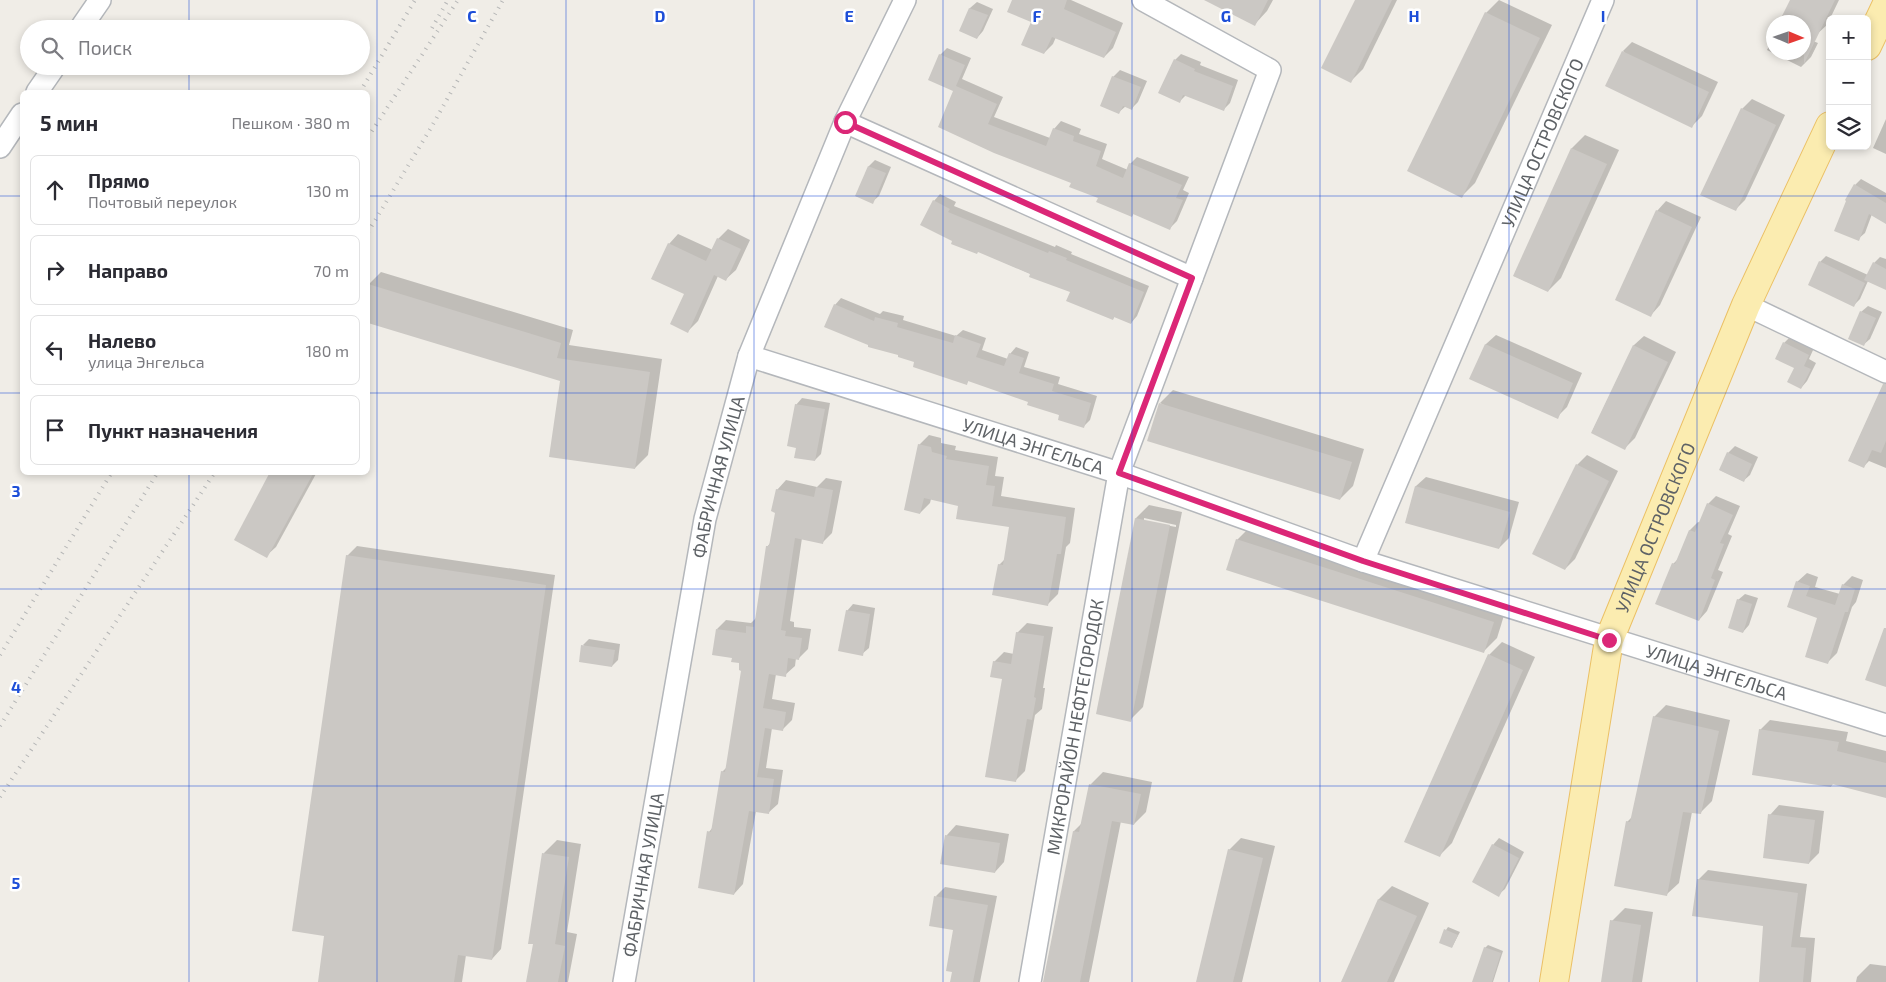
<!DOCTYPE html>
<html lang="ru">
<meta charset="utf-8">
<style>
:root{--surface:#fff;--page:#f7f7f7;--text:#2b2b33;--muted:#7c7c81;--line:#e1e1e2}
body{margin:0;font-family:"Exo 2",sans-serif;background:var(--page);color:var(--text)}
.controls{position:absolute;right:15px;top:15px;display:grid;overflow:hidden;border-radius:8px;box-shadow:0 2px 8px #0003}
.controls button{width:45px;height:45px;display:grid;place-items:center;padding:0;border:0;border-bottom:1px solid var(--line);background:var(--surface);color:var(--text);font:25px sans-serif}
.compass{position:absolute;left:1766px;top:15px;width:45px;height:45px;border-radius:50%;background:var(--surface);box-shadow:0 2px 8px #0003;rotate:92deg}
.stop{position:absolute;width:15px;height:15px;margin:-11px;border:4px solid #db2777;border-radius:50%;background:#fff}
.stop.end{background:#db2777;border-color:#fff;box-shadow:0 1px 5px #0008}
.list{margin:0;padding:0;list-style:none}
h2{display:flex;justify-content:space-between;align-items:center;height:65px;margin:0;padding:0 20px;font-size:21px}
h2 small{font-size:16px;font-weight:400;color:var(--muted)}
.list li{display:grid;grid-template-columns:32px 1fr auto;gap:15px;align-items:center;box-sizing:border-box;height:70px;margin:0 10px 10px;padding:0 10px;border:1px solid var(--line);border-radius:8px}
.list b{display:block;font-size:19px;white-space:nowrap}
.list p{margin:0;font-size:16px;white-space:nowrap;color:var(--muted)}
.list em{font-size:16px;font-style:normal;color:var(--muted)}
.icon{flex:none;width:28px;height:28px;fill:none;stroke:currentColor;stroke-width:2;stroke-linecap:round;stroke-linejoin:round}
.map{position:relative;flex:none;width:1886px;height:982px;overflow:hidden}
.search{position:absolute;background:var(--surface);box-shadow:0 2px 8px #0003;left:20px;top:20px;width:350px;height:55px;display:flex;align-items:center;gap:12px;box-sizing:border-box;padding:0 18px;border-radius:28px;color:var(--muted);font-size:19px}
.panel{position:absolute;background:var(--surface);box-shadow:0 2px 8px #0003;left:20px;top:90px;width:350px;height:385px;border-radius:8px}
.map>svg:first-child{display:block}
.shadow{fill:#0003;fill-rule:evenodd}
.building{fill:#cbc8c4}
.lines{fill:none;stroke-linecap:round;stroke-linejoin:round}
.minor-casing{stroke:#b4b7bb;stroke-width:24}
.major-casing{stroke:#ebc065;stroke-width:30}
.minor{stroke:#fff;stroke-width:21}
.major{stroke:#fbecb0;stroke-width:28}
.rail{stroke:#b5b6b6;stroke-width:4;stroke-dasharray:1 6;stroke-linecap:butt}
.route{stroke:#db2777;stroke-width:6}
.grid{fill:none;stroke:#1d4ed8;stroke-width:1;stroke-opacity:0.55}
.labels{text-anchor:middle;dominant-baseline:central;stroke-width:5;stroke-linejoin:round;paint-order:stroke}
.street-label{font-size:18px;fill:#5e6266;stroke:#fff}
.grid-label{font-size:16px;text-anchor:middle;font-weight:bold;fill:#1d4ed8;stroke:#fff;stroke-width:5;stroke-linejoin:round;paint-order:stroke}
</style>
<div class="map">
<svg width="1886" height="982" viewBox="0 0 1886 982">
<rect width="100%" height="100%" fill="#f0ede7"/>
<g class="shadow">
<path d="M1014,0H1071L1123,23L1113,48L1104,57L1056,37L1053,44L1044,53L1032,22Z"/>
<path d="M1213,0H1273L1267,11L1255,24Z"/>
<path d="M1357,0H1397L1363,69L1350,82Z"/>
<path d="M1499,0L1552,25L1475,183L1462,196L1409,170L1486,13Z"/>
<path d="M1791,0H1839L1827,25L1816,35L1813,41L1818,43L1811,57L1801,67L1767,50L1774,36V52H1804V22H1780Z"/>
<path d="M977,2L993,9L983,31L977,38L961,31L970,8Z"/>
<path d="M1632,42L1718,82L1702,116L1692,126L1623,51Z"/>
<path d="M947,48L971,58L962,79L1003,97L994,117L1050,138L1054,129L1061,121L1081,129L1079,134L1107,144L1102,159L1128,170L1130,164L1137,157L1189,177L1183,190L1189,193L1177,221L1170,228L1134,213L1132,216L1072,182L994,152L955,90L940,55Z"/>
<path d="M1181,54L1201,62L1200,65L1238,80L1230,103L1223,110L1186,95L1180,101L1175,60Z"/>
<path d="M1120,70L1147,81L1138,102L1132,108L1126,106L1119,112L1113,77Z"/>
<path d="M1752,99L1785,115L1745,200L1735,210L1742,109Z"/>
<path d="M1886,119V154L1873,148Z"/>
<path d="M1585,135L1619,150L1561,278L1548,291L1514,276L1572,148Z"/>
<path d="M875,160L891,167L879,196L872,202L856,196L869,166Z"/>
<path d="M1861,179L1886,193V221L1872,214L1865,233L1858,239L1855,185Z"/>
<path d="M940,194L956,202L954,206L1055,247L1056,245L1072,252L1071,254L1149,286L1137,316L1131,323L1115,316L1113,319L1072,292L953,240L934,201Z"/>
<path d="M1666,201L1701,217L1660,305L1651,315L1657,211Z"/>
<path d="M728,229L750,240L736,270L726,279L718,276L698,321L688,331L686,294L669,244L678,234L713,250L718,239Z"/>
<path d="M1826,256L1868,275L1874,263L1880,257L1886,259V289L1868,281L1860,299L1854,305L1820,262Z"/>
<path d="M381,272L573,330L569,345L662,359L648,455L635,468L561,380L368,322V285Z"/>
<path d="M841,298L880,314L883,311L904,316L903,320L956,336L963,330L986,338L982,350L1008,359L1010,354L1016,347L1029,352L1024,367L1060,377L1058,384L1097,396L1090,420L1084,426L1029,401L969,380L967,383L900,354L835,305Z"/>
<path d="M1868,306L1882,312L1870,339L1863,345L1861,312Z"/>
<path d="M1496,335L1582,373L1567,407L1557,417L1471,379L1486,344Z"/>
<path d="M1644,336L1676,352L1635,438L1625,448L1592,432L1634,345Z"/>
<path d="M1790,337L1814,348L1809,359L1816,363L1807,381L1801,388L1796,367L1784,343Z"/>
<path d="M1886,385V468L1869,461L1864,466Z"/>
<path d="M1173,390L1364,449L1353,486L1340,499L1160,403Z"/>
<path d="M802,398L830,403L821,454L815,460L796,405Z"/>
<path d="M929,435L941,438V443L956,446L955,450L998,457L995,476L1004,477L1001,496L1075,508L1070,543L1066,547L1058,594L1048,604L999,565L1005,559L1010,526L959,505L931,499L930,503L920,513L919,445Z"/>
<path d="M1735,446L1758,457L1750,475L1743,481L1720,470L1728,453Z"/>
<path d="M1587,455L1618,471L1575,559L1565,569L1577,465Z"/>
<path d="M272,472H317L276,547L266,556Z"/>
<path d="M1426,477L1519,502L1509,538L1499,548L1406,522L1416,486Z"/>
<path d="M826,478L842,481L832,533L822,543L802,538L790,621L794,622V627L811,629L808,649L799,658H796L795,666L785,675L776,674L772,699L795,703L792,720L782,730L772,728L766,768L783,770L778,804L768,813L756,811L743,884L734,894L709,832L713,827L722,772L727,767L742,670L741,662L733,657L717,629L726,620L751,623L757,617L767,547L771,542L777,512V490L786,480L817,487Z"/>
<path d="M1716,496L1740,506L1728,534L1732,536L1718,570L1723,572L1707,611L1699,620L1673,564L1679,558L1690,530L1698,522L1700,523L1708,504Z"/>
<path d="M1149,505L1182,512L1143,707L1130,720L1136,518ZM1144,518L1176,525V527L1144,521Z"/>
<path d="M1250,527L1506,609L1497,638L1484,651L1237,540Z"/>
<path d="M357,546L555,575L501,949L492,959L466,955L462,982H319L326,935L347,556Z"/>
<path d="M1807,573L1818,577L1815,587L1840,594L1843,585L1852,576L1863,580L1856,602L1852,607L1837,653L1828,662L1818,618L1797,582Z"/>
<path d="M1745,594L1758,598L1749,625L1743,632L1738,600Z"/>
<path d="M853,604L875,608L869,648L862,654L847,611Z"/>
<path d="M1027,623L1053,627L1043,688H1045L1042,709L1035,715L1025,771L1015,781L1004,678L994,662L1004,652L1014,654L1017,633Z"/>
<path d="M589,639L620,644L618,660L612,666L583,645Z"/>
<path d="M1502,642L1535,657L1452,843L1439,856L1489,655Z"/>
<path d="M1666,705L1730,720L1712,801L1700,813L1692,812L1679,883L1667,894L1627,822L1632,817L1654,717Z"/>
<path d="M1770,720L1848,732L1846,741L1886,751V796L1834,783L1831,786L1760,730Z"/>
<path d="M1103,772L1152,782L1146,812L1134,824L1121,821L1089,982H1044L1074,831L1083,822L1091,784Z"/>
<path d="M1779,805L1824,811L1819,853L1809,863L1770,815Z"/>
<path d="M956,825L1009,834L1004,862L995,872L942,863L947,835Z"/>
<path d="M1241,838L1275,846L1242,982H1197L1229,850Z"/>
<path d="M1499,838L1524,852L1505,889L1498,895L1493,845Z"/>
<path d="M557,840L581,844L567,932L577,934L568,982H527L534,943L544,853Z"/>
<path d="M1708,870L1807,884L1800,937L1815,938L1811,982H1760L1765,925L1698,880Z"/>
<path d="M1392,886L1429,903L1394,982H1342L1379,899Z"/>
<path d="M945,887L997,896L980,982H951L953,971L954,929L936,896Z"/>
<path d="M1625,908L1653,912L1642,982H1602L1612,921Z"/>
<path d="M1448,927L1460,932L1452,947L1446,930Z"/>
<path d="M1488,945L1503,951L1493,982H1481L1485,948Z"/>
<path d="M1870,964L1886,966V982H1856L1857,977Z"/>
</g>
<g class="building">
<path d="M1012,0H1067L1064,9L1116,32L1104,58L1052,37L1044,54L1021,45L1031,22L1007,12Z"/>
<path d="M1204,0H1268L1255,26Z"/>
<path d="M1355,0H1392L1351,83L1321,68Z"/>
<path d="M1790,0H1835L1804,64V22H1779Z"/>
<path d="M969,8L988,15L977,39L959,31Z"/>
<path d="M1485,12L1540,38L1462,198L1407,171Z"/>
<path d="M1622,51L1709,92L1692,128L1605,86Z"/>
<path d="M939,54L965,65L956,86L997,104L988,124L1046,146L1053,128L1074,136L1073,141L1101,151L1096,166L1123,178L1129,163L1182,185L1176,198L1183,200L1170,230L1133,214L1132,217L1096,202L1098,198L1069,187L1071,183L994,153L938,127L953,91L928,80Z"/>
<path d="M1174,59L1195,69L1194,71L1233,86L1224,111L1183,95L1180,103L1158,93Z"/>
<path d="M1112,76L1141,87L1132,110L1123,106L1119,114L1100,106Z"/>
<path d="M1741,108L1776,125L1736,211L1700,195Z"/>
<path d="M1571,148L1607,164L1548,292L1513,276Z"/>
<path d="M868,166L886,173L873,204L855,196Z"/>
<path d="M1854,184L1886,203V224L1869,214L1859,241L1834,231L1846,201L1845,200Z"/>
<path d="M933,200L950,209L948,212L1048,253L1049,251L1067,258L1066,260L1144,292L1131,324L1114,317L1113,320L1066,301L1070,292L1029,277L1030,274L978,252L977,254L951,244L952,241L920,225Z"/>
<path d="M1656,210L1692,227L1651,317L1615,300Z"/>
<path d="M717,238L741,249L726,281L714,275L688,333L670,324L684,294L651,279L668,243L706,261Z"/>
<path d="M1819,261L1865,283L1854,307L1808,285Z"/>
<path d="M1873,262L1886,269V290L1864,280Z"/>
<path d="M368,284L561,343L557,358L650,372L635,469L549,457L560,381L368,323Z"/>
<path d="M834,304L874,321L875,317L898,323L897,327L953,343L955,335L981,344L976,357L1004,366L1009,353L1024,358L1019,373L1054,384L1052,391L1091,403L1084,428L1058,420L1059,415L1027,405L1028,402L968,381L967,385L913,367L914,362L898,357V355L868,347V345L824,327Z"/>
<path d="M1860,311L1876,318L1864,346L1848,339Z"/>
<path d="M1783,342L1809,355L1804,366L1811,369L1801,389L1787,382L1794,368L1775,359Z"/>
<path d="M1485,344L1573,383L1558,419L1469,379Z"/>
<path d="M1633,345L1668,362L1625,450L1591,433Z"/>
<path d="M1883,384H1886V441L1881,453L1872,450L1864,468L1848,461Z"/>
<path d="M1159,403L1352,462L1340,500L1147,441Z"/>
<path d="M795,404L825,409L815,461L794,458L796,448L787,446Z"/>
<path d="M918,444L931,447L932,452L947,456L946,459L989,466L986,485L995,486L992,506L1066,517L1061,554H1057L1048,606L992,595L998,564L1003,565L1009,527L956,519L958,506L924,498L920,514L904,510Z"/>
<path d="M1727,452L1752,464L1744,482L1719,470Z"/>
<path d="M1576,464L1609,481L1565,570L1532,554Z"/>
<path d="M270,472H314L267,558L234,540Z"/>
<path d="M1415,486L1510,512L1499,549L1405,523Z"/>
<path d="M816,487L833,490L823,544L795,538L781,630L786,631L785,636L802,638L799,660L788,658L786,677L769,674L763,708L786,712L783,731L765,728L757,777L774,779L769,814L749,811L734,895L698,888L707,831L711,832L721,771L725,772L741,671L739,670V663L731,662L732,658L712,655L716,629L746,633V626L754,627L766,546H769L775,513L771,511L776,489L814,497Z"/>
<path d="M1707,503L1733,515L1720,543L1724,544L1711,578L1715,580L1699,621L1655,604L1672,563L1675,564L1689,530L1695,532Z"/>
<path d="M1135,518L1170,525L1131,722L1096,714Z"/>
<path d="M1236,539L1494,622L1484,653L1226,570Z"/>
<path d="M346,555L546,585L492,960L458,955L454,982H318L324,936L292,931Z"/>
<path d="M1796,581L1810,586L1806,596L1835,605L1842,584L1855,589L1848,612H1845L1828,664L1805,657L1817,618L1787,607Z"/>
<path d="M1737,599L1752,604L1743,633L1728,628Z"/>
<path d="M846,610L870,614L863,656L838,651Z"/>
<path d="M1884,628H1886V687L1865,680Z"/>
<path d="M1016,632L1044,636L1034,697L1036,698L1032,720L1027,719L1016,782L985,777L1002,679L990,677L993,661L1011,664Z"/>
<path d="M581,645L615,650L612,667L579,662Z"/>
<path d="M1488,654L1523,670L1440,857L1404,842Z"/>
<path d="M1653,716L1719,731L1701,814L1683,812L1667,896L1614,886L1626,821L1630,822Z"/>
<path d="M1759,729L1839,742L1837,751L1886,763V798L1832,784L1831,787L1752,775Z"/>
<path d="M1089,784L1141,794L1134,825L1112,821L1080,982H1043L1073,831L1079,832Z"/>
<path d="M1768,814L1815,820L1809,864L1763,858Z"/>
<path d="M945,835L1000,843L995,873L940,864Z"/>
<path d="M1492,844L1519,858L1499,897L1472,882Z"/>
<path d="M1228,849L1263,858L1233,982H1196Z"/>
<path d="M542,853L569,857L555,944L565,946L558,982H526L533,944H528Z"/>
<path d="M1697,879L1798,893L1791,947L1806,948L1803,982H1759L1763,926L1692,916Z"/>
<path d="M934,896L988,905L973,982H950L952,972L946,971L953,930L929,926Z"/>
<path d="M1378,899L1417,916L1387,982H1341Z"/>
<path d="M1610,920L1641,925L1632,982H1601Z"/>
<path d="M1444,929L1458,935L1452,948L1439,943Z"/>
<path d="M1484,947L1501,953L1492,982H1472Z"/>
</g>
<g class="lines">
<g class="minor-casing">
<g id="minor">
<path d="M80,29L100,0"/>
<path d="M37,92L55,66"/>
<path d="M845,122L1192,278"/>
<path d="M0,147L22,114"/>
<path d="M1746,305L1886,372"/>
<path id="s1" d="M749,356L1119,473L1363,561L1886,725"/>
<path id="s2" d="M1363,561L1603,0"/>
<path id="s3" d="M624,982L705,519L749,356L845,122L905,0"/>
<path id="s4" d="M1030,982L1119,473L1270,70L1143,0"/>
</g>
</g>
<g class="major-casing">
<g id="major">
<path d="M1867,46L1886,6"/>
<path id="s5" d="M1554,982L1609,640L1746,305L1830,126"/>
</g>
</g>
<use href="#minor" class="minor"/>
<use href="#major" class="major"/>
<g class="rail">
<path d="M432,28L448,0"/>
<path d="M360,92L415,0"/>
<path d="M368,137L458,0"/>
<path d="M368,232L432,126L503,0"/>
<path d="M0,655L112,472"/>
<path d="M0,726L158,472"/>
<path d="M0,797L215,472"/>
</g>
</g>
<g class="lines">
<path class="route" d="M845,122L1192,278L1119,473L1363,561L1609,640"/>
</g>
<path class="grid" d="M189,0V29M377,0V982M566,0V982M754,0V982M943,0V982M1132,0V982M1320,0V982M1509,0V982M1697,0V982M189,66V92M0,196H22M368,196H1886M0,393H22M368,393H1886M189,472V982M0,589H1886M0,786H1886"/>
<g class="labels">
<g class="street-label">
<text stroke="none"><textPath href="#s2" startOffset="455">УЛИЦА ОСТРОВСКОГО</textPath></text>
<text stroke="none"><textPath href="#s1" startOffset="298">УЛИЦА ЭНГЕЛЬСА</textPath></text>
<text stroke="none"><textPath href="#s3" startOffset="514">ФАБРИЧНАЯ УЛИЦА</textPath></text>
<text stroke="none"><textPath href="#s5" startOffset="468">УЛИЦА ОСТРОВСКОГО</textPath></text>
<text stroke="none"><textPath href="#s1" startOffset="1018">УЛИЦА ЭНГЕЛЬСА</textPath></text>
<text stroke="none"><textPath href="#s4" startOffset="259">МИКРОРАЙОН НЕФТЕГОРОДОК</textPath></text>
<text stroke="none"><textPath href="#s3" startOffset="109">ФАБРИЧНАЯ УЛИЦА</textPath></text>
</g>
</g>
<g class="grid-label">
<text x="472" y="22">C</text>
<text x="660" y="22">D</text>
<text x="849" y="22">E</text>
<text x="1037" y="22">F</text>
<text x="1226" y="22">G</text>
<text x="1414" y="22">H</text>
<text x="1603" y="22">I</text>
<text x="16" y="497">3</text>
<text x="16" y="693">4</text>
<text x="16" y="889">5</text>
</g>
</svg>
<div class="controls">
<button>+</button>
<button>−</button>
<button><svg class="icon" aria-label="layers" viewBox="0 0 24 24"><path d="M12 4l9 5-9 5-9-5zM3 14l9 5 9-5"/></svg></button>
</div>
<svg class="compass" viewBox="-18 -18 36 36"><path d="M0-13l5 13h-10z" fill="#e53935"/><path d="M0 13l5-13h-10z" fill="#7c7c81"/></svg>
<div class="stop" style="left:845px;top:122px"></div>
<div class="stop end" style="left:1609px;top:640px"></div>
<div class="search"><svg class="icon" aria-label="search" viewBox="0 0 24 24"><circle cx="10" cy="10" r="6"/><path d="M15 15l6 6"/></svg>Поиск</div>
<section class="panel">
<h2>5 мин<small>Пешком · 380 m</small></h2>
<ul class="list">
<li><svg class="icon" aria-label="ahead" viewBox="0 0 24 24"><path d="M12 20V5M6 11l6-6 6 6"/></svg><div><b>Прямо</b><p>Почтовый переулок</p></div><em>130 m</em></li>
<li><svg class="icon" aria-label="right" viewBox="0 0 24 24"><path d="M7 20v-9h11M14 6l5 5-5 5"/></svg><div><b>Направо</b></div><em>70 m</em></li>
<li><svg class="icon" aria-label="left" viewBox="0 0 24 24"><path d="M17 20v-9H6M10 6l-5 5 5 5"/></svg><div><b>Налево</b><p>улица Энгельса</p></div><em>180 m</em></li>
<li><svg class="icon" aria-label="arrive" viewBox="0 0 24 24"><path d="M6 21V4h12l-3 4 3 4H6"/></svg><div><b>Пункт назначения</b></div></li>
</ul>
</section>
</div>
